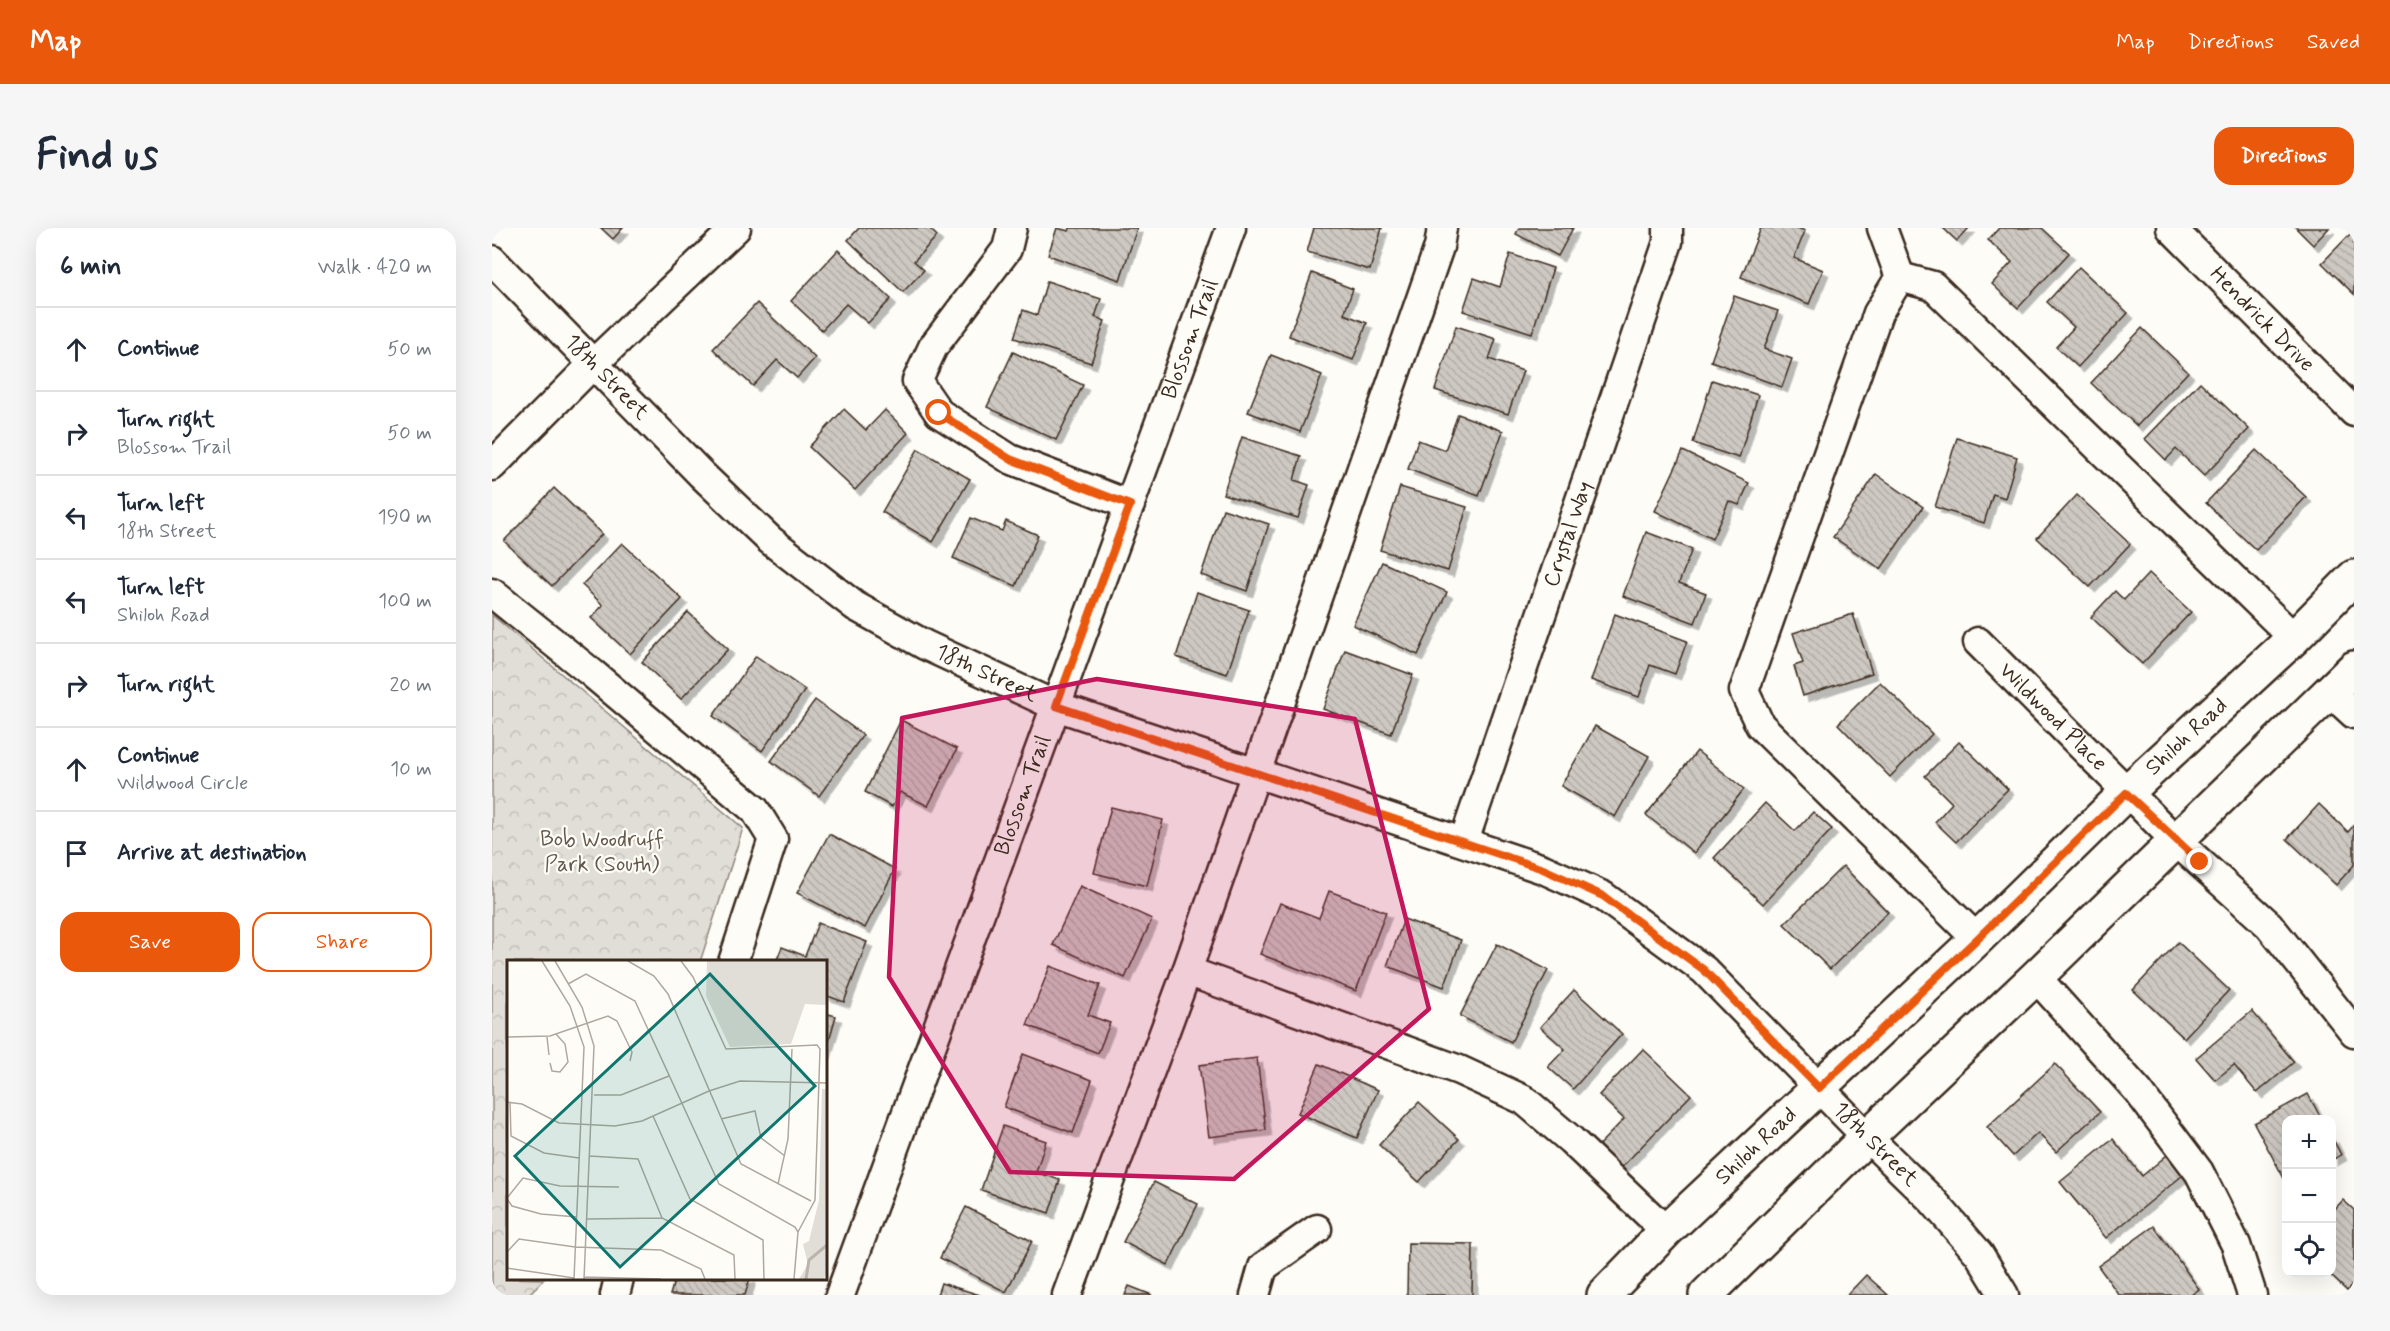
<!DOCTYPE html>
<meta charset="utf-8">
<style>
:root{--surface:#fff;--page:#f6f6f7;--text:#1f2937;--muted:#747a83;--line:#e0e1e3;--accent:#ea580c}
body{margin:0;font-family:Mynerve,sans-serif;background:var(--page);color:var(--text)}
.controls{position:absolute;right:18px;bottom:18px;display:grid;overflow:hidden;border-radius:12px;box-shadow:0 6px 24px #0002}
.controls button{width:54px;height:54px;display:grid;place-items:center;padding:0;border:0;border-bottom:2px solid var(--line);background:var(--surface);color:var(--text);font:30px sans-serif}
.stop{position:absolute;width:18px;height:18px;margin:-14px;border:4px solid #ea580c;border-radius:50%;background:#fff}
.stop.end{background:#ea580c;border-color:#fff;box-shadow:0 2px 6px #0008}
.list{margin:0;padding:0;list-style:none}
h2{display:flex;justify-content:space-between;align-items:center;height:78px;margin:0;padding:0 24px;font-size:26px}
h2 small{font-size:20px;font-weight:400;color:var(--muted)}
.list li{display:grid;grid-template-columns:39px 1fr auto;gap:18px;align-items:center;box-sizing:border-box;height:84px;padding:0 24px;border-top:2px solid var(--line)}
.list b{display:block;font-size:22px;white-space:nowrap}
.list p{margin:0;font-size:20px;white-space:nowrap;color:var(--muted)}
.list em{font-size:20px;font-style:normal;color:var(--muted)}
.actions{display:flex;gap:12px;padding:18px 24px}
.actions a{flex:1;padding:14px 0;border:2px solid var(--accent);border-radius:18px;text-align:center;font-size:21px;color:var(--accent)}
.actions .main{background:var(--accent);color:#fff}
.icon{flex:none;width:33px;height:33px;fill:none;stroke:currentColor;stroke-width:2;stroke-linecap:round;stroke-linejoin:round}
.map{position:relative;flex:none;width:1862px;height:1067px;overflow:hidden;border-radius:18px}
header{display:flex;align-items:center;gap:36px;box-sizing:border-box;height:84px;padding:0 30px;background:var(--accent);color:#fff}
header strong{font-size:28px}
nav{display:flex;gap:33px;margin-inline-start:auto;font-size:21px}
.intro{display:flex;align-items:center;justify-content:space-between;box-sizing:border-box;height:144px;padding:0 36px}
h1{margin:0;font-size:42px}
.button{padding:15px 27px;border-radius:18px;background:var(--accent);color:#fff;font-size:21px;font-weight:700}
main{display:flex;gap:36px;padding:0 36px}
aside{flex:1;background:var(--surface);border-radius:18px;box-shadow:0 6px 24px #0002}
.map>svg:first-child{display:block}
.park{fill:url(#park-crowns);stroke:#8e847a;stroke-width:1.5}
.building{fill:url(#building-back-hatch);stroke:#3b2a1e;stroke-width:1.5;filter:url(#shadow)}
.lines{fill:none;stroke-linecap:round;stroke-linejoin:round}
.minor-casing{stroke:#3b2a1e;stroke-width:33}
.major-casing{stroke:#3b2a1e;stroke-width:38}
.minor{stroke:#fdfcf7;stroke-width:28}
.major{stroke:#fdfcf7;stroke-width:33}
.route{stroke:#ea580c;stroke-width:8}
.marked{fill:#c2185b;fill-opacity:0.2;stroke:#c2185b;stroke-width:4.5;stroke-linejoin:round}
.labels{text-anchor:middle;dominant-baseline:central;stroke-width:4.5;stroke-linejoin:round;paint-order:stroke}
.street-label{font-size:22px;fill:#3b2a1e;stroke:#fdfcf7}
.park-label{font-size:22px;fill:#64574c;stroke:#fdfcf7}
.inset-river{fill:none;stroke:#bbb4ad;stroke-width:3}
.inset-road{fill:none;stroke:#afa8a0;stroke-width:1.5}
.view{fill:#0f766e;fill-opacity:0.15;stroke:#0f766e;stroke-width:3}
.inset-edge{fill:none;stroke:#3b2a1e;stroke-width:3}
</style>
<header>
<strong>Map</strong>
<nav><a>Map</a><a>Directions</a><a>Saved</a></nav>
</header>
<div class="intro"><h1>Find us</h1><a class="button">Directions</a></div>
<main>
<aside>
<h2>6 min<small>Walk · 420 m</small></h2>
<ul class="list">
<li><svg class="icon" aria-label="ahead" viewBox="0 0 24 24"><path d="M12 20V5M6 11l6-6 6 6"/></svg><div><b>Continue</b></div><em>50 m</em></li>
<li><svg class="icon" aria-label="right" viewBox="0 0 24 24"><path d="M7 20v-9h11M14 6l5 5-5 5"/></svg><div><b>Turn right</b><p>Blossom Trail</p></div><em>50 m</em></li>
<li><svg class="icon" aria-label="left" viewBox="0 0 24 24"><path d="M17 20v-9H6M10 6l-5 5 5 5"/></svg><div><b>Turn left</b><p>18th Street</p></div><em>190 m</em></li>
<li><svg class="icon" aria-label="left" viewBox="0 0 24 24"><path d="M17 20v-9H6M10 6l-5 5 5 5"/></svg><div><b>Turn left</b><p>Shiloh Road</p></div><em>100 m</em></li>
<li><svg class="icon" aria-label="right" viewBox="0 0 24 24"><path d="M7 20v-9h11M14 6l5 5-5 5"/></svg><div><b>Turn right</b></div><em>20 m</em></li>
<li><svg class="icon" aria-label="ahead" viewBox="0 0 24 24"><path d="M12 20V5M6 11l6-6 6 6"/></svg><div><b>Continue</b><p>Wildwood Circle</p></div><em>10 m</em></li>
<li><svg class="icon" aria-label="arrive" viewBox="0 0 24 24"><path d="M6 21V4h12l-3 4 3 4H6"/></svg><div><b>Arrive at destination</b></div></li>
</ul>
<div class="actions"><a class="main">Save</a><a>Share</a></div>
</aside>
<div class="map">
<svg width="1862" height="1067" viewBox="0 0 1862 1067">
<defs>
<pattern id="park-crowns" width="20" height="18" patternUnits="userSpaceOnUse" patternTransform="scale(1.5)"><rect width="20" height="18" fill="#e1ded7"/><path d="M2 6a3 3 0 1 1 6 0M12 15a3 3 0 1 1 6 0" fill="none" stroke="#c2bfb8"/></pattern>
<pattern id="building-back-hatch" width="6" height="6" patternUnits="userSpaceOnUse" patternTransform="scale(1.5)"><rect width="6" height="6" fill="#cdc8c2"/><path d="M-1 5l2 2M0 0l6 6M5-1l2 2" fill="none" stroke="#b1aca6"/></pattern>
<filter id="shadow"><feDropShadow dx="5.5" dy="5.5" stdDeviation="0" flood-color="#0004"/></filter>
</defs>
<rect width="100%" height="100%" fill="#fdfcf7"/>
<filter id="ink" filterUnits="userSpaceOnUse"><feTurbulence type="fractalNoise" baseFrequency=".0167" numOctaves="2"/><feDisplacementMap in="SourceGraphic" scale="12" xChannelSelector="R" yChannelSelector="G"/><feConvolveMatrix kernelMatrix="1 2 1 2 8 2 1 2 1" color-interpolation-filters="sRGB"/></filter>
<g filter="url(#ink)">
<path class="park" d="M0,387L251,600L208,734H16V1050L52,1051L36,1067H0Z"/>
<g class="building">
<path d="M109,0H131L121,11Z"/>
<path d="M367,0H437L445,8L422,33L432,42L411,64L356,12Z"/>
<path d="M565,0L577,3L578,0H645L628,52L556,27Z"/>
<path d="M822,0H890L878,42L815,24Z"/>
<path d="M1027,0H1081L1066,28L1024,6Z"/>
<path d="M1269,0H1306L1313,3L1302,30L1331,42L1317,76L1249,49Z"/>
<path d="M1451,0H1477L1465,13Z"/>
<path d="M1507,0H1550L1577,25L1526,80L1500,56L1520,34L1496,12Z"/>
<path d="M1804,0H1837L1821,17Z"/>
<path d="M1862,2V66L1830,35Z"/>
<path d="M346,22L399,71L376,95L354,76L330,102L299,73Z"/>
<path d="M1018,26L1061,40L1040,105L971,83L982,50L1008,59Z"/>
<path d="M1587,39L1636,85L1586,139L1564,119L1582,99L1555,74Z"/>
<path d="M820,45L861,61L852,86L875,95L861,132L797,108Z"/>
<path d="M555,53L609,71L603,89L613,93L599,135L522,110L531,82L545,87Z"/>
<path d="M1242,68L1286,83L1272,121L1300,131L1290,159L1219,133Z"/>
<path d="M265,75L323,130L305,150L285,132L261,158L221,121Z"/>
<path d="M964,98L1004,111L997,131L1031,143L1016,186L943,162Z"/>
<path d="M1650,100L1696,144L1645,198L1599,155Z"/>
<path d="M521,124L591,157L564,212L495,179Z"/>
<path d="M779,127L830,147L808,204L756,184Z"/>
<path d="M1220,152L1266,167L1247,230L1201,215Z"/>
<path d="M1708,154L1757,201L1712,248L1684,221L1674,232L1653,211Z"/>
<path d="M352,181L374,202L393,182L416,205L363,262L317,219Z"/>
<path d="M966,186L1011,203L987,268L916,241L926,212L953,222Z"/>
<path d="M750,209L809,228L802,252L817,257L806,290L731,266Z"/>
<path d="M1465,210L1525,229L1513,270L1501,266L1492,295L1443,279Z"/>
<path d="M426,221L478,251L441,314L390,284Z"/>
<path d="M1764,222L1814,269L1764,322L1714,275Z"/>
<path d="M1191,223L1257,255L1247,277L1237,273L1220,311L1163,283Z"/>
<path d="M1384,246L1431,279L1389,341L1341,309Z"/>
<path d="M908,259L975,279L956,343L888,322Z"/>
<path d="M62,260L110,306L60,358L12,313Z"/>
<path d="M1585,267L1638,316L1598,359L1545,310Z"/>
<path d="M731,281L777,296L755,363L709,347Z"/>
<path d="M479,290L510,303L514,293L546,307L524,358L461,330Z"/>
<path d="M1154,304L1200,321L1187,355L1214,365L1203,395L1131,368Z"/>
<path d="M130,315L190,371L138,426L99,390L111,377L90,357Z"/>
<path d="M890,334L955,364L926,427L861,397Z"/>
<path d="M1657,345L1699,384L1650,436L1599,389L1623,363L1632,372Z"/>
<path d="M705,364L757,382L735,446L684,429Z"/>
<path d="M196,384L236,421L189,471L150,434Z"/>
<path d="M1123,386L1195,413L1183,446L1158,437L1147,469L1099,452Z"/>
<path d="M1361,386L1380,445L1311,468L1302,438L1311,435L1301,405Z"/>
<path d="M853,422L921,447L899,506L831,481Z"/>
<path d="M264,428L313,462L270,523L221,488Z"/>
<path d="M1388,454L1440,506L1398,549L1346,496Z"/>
<path d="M323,472L371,507L327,568L279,533Z"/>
<path d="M409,492L465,521L436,578L408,564L400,579L373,564Z"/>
<path d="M1103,498L1157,528L1123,589L1069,558Z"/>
<path d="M1467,514L1516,561L1464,614L1443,594L1460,575L1433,548Z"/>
<path d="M1205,523L1252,561L1202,625L1154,587Z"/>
<path d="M1273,575L1303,603L1321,584L1340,601L1271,676L1222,630Z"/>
<path d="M1827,576L1856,604L1862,597V637L1844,657L1795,611Z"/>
<path d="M619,579L671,592L655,658L602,645Z"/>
<path d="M337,606L403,641L373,700L305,665Z"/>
<path d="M1351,638L1396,684L1338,741L1292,696Z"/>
<path d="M588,658L660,691L633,750L561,717Z"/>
<path d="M837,663L894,684L864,763L768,726L788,675L827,690Z"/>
<path d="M912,691L969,712L952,759L895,738Z"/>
<path d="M326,695L375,714L352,774L333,767V734H284L290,719L313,728Z"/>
<path d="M1686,714L1737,762L1692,810L1641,762Z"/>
<path d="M1005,716L1056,742L1019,814L968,788Z"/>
<path d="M558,738L608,757L596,787L618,795L606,825L535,797Z"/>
<path d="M1082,762L1130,806L1081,861L1056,839L1073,821L1048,799Z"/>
<path d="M1760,783L1802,834L1765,865L1742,837L1723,852L1704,830Z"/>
<path d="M333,785L344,788L333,826Z"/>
<path d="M1151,821L1199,867L1126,943L1103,921L1132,891L1107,867Z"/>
<path d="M531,826L600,852L581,905L512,879Z"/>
<path d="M765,830L774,902L717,909L707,837Z"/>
<path d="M827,836L886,862L865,910L806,885Z"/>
<path d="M1563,836L1608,884L1564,924L1546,905L1521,928L1495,899Z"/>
<path d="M1816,866L1830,892H1794V954L1762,895Z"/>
<path d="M927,874L967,911L927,954L887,917Z"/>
<path d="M511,898L554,913L544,944L568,952L557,985L489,962Z"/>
<path d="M1840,909L1849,927L1840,932Z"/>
<path d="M1621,911L1650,948L1675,927L1691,947L1614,1010L1568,954Z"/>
<path d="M662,954L706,976L676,1037L631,1014Z"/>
<path d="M1851,972L1862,982V1055L1855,1063L1835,1044H1840V984Z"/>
<path d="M474,979L540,1013L514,1064L448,1030Z"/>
<path d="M1662,998L1707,1061L1699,1067H1627L1606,1038Z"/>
<path d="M916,1015L981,1016L980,1067H915Z"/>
<path d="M1374,1047L1396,1067H1355Z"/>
<path d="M183,1050H258L253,1067H178Z"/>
<path d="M449,1055L488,1067H445Z"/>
<path d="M637,1058L660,1067H633Z"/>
</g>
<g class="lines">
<g class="minor-casing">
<g id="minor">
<path d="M520,0L515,21L441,119L425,153L447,185L518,231L638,277"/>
<path d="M1390,0L1408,49L1386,85L1252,463L1268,497L1485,711"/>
<path id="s1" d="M1679,0L1862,184"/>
<path id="s2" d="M0,32L209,246L278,312L363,378L433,417L564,478L1051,641L1111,668L1212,742L1375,909L1441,973L1487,1026L1512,1067"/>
<path d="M1408,49L1441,58L1802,410"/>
<path d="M0,238L101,136L244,0"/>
<path d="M0,365L101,446L263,582L281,611L241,734"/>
<path id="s3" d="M1486,414L1684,613L1777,697L1862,804"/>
<path d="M1838,464L1862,486"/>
<path id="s4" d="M972,613L1176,14V0"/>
<path d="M695,743L967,842L1032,872L1079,912L1174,1003"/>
<path d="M1544,749L1646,863L1707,944L1744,1017L1760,1067"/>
<path d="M123,1067L127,1050"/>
<path id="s5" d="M348,1067L739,0"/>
<path d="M575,1067L695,743L947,19L950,0"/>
<path d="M763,1067L771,1039L825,1001"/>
</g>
</g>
<g class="major-casing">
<g id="major">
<path id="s6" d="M1112,1067L1174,1003L1485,711L1634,565L1802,410L1862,349"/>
<path d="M1214,1067L1375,909L1544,749L1862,440"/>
</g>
</g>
<use href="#minor" class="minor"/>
<use href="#major" class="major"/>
</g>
</g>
<g class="lines" filter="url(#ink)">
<path class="route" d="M447,185L518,231L638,277L564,478L1051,641L1111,668L1212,742L1327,860L1485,711L1634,565L1708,634"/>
</g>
<path class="marked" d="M605,451L863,491L937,781L742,951L518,944L397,749L410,490Z"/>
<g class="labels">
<g class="street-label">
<text stroke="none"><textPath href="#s1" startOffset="129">Hendrick Drive</textPath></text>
<text stroke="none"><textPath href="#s5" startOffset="1018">Blossom Trail</textPath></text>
<text stroke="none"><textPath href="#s2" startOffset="164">18th Street</textPath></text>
<text stroke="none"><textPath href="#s4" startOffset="324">Crystal Way</textPath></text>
<text stroke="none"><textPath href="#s2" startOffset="650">18th Street</textPath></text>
<text stroke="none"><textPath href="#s3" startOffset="106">Wildwood Place</textPath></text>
<text stroke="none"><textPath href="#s6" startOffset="807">Shiloh Road</textPath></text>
<text stroke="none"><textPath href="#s5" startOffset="532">Blossom Trail</textPath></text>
<text stroke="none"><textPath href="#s2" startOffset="1676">18th Street</textPath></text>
<text stroke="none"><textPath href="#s6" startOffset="213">Shiloh Road</textPath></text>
</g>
<g class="park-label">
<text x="110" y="612">Bob Woodruff<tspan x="110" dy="25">Park (South)</tspan></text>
</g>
</g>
<g transform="translate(15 732)">
<rect width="320" height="320" fill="#fdfcf7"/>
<path d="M315,129H319V244L312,240Z" fill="#e1ded7"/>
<path d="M312,240L319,244V314L317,319H292L301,304L296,284L302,281Z" fill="#e1ded7"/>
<path d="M200,1H319V45L298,44L284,84L223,87L199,36Z" fill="#e1ded7"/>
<path class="inset-river" d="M299,319L302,300L320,285"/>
<path class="inset-road" d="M35,1L63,46L77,87L67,319M48,1L75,47L87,86L77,319M121,1L147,16L161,34L234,204L304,241M174,1L186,17L219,89L310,85L313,89L308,240L291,272M61,24L79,14L128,41L212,224L288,267L291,272L287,319M0,77L43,76L101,56L110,61L125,92L123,101M40,77L42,95M43,103L45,111L53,112L61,102L58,84L49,74M87,135H114L162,116M0,142L15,144L52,163L108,166L135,161L202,131L233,121L320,123M3,142L4,176L37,193L72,198M146,156L183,239L256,280L257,319M214,159L248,151L254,178L278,196M83,196L131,199L155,258L227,295L228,319M271,224L281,179L285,89M0,238L16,218L53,226L112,227M0,239L5,246L34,254L70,257M80,259L155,258M0,292L12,279L68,287L154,290L194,309L198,319M0,308L67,318M77,317L154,319"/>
<path class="view" d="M203,14L308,126L113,307L8,196Z"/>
<rect width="320" height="320" class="inset-edge"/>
</g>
</svg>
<div class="controls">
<button>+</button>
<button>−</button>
<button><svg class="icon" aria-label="locate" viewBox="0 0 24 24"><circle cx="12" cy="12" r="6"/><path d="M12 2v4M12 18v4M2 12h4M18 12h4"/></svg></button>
</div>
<div class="stop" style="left:447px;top:185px"></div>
<div class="stop end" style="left:1708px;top:634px"></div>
</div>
</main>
